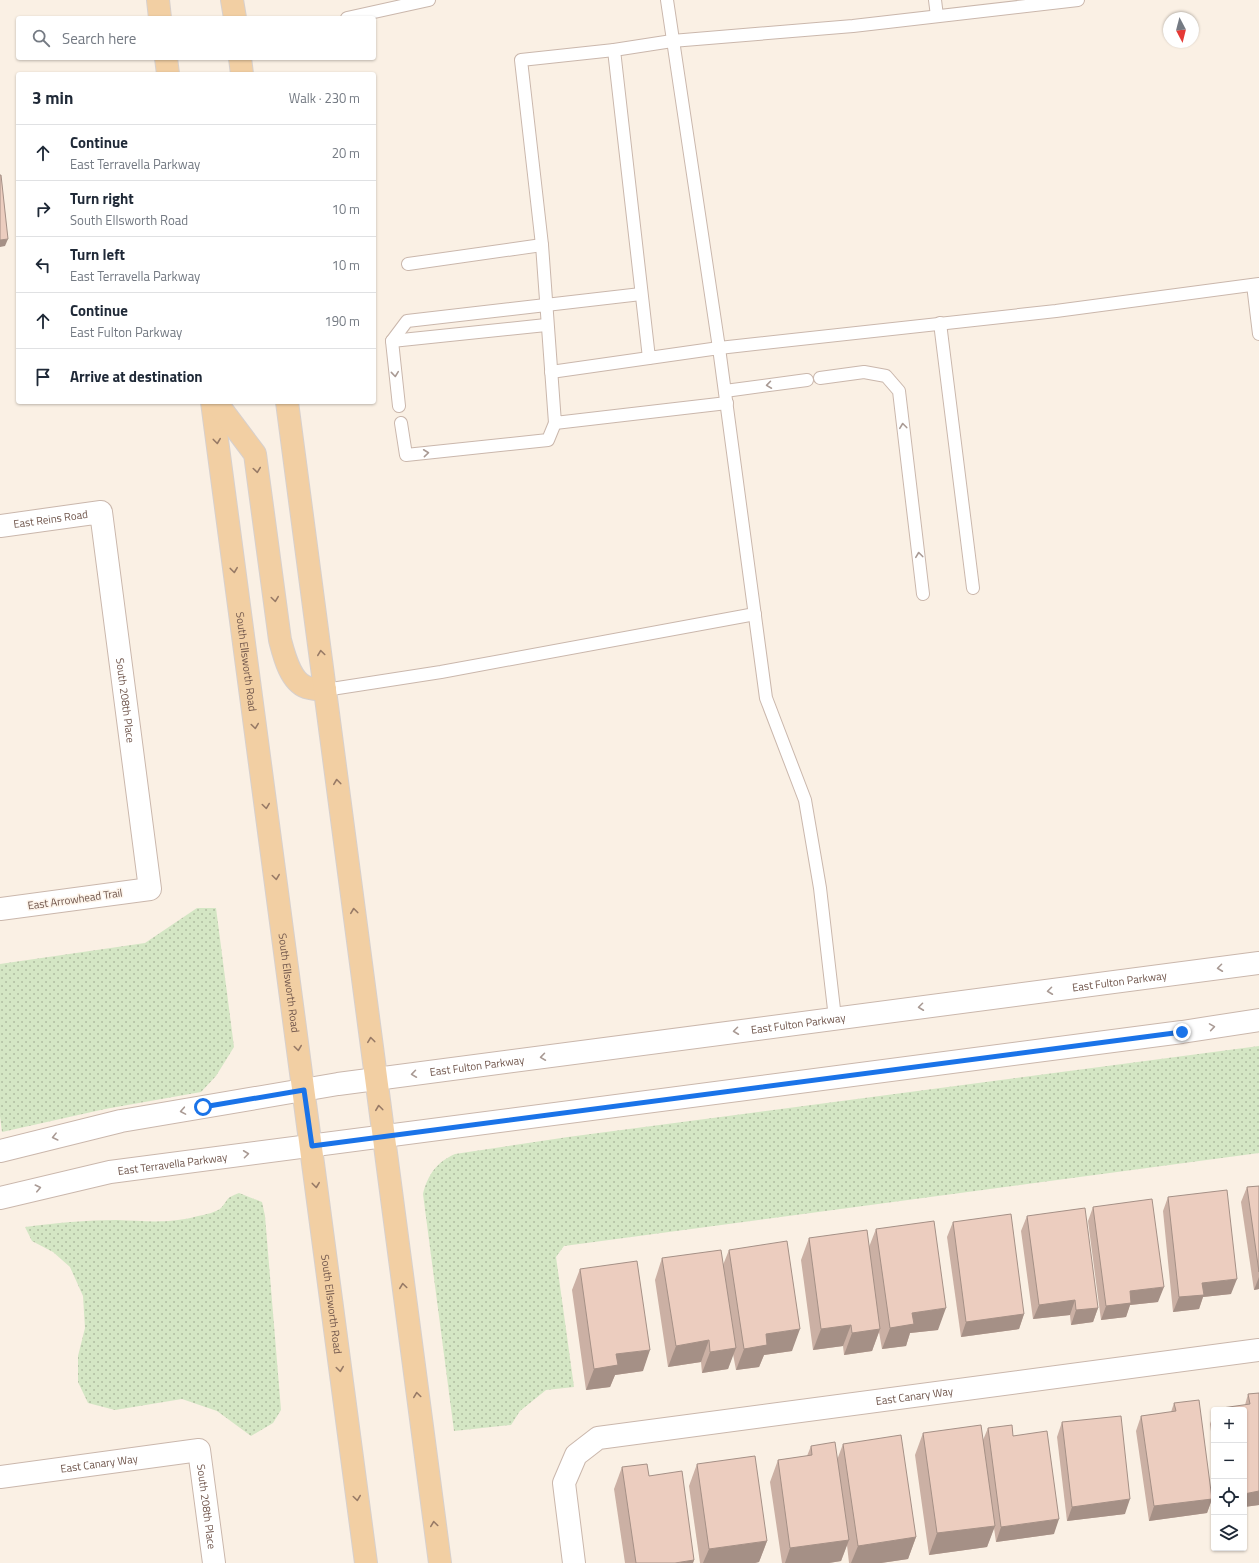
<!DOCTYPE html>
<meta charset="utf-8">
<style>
:root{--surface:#fff;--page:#f2f2f3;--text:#1f2937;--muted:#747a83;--line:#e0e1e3}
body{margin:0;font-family:"Titillium Web",sans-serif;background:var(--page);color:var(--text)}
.controls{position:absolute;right:12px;bottom:12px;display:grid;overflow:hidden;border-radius:4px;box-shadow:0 1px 3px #0004}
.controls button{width:36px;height:36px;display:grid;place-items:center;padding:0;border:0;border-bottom:1px solid var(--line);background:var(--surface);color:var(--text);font:20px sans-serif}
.compass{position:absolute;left:1163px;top:12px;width:36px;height:36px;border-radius:50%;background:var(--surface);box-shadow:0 1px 3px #0004;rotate:173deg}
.stop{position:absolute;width:12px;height:12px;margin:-9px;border:3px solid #1a73e8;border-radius:50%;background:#fff}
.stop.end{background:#1a73e8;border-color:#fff;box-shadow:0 1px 4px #0008}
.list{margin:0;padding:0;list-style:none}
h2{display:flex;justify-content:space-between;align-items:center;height:52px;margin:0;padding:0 16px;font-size:17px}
h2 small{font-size:13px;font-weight:400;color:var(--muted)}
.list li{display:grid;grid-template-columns:26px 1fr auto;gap:12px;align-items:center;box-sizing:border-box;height:56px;padding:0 16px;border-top:1px solid var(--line)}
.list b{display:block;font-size:15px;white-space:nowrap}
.list p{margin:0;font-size:13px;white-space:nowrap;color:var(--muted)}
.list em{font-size:13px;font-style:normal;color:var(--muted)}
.icon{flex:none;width:22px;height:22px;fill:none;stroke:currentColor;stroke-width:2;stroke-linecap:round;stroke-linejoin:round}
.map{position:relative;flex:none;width:1259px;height:1563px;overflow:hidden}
.search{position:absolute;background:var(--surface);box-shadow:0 1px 3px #0004;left:16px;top:16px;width:360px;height:44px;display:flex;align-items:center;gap:10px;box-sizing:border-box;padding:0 14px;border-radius:4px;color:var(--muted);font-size:15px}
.panel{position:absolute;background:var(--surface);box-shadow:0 1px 3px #0004;left:16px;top:72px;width:360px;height:332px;border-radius:4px}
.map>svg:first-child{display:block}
.green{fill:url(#green-dots)}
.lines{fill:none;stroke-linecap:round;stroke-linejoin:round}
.service-casing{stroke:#cab7ac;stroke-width:14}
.minor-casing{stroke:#cab7ac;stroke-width:24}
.primary-casing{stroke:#d7d0cd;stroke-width:24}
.service{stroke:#fff;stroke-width:12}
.minor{stroke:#fff;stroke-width:22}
.primary{stroke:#f2cfa3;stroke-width:22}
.wall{fill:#cbb0a4}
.shaded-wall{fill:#a59086}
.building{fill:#eccdbf;stroke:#a59086}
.oneway{stroke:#a99a94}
.oneway2{stroke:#977a66}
.route{stroke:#1a73e8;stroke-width:5}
.labels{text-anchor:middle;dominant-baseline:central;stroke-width:3;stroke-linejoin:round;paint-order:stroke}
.street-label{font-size:11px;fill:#70564c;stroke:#fdf4ea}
</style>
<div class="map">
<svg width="1259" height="1563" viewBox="0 0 1259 1563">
<defs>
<pattern id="green-dots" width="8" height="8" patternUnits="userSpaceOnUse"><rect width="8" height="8" fill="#d4e6c4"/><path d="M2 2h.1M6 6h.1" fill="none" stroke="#b0bda1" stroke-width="1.8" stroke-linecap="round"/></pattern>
</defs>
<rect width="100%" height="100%" fill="#faf0e4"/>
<g class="green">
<path d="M197,908H216L234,1047L216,1076L201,1092L105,1109L2,1132L0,1116V964L145,943Z"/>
<path d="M1259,1046V1153L564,1246L556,1257L574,1387L546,1390L520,1411L511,1425L454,1431L423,1194C428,1174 437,1162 455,1154L568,1137Z"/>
<path d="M239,1193L262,1202L265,1216L281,1410L273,1423L251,1436L217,1411L182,1399L115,1410L88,1403L78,1382V1356L85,1328L83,1296L70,1267L53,1252L32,1241L25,1227C56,1223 86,1220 117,1220C146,1221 169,1224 198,1216C204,1215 217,1212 221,1208C230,1198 224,1199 239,1193Z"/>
</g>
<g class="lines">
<g class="service-casing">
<g id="service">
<path d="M667,0L719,348L1056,311L1259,284"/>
<path d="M935,0L937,16"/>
<path d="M347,18L429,0"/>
<path d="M614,50L521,60L542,245L555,423L727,403"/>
<path d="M408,264L542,245"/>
<path d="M1253,285L1259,334"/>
<path d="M940,323L973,588"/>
<path d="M392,341L546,325"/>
<path d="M551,372L649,358"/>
<path d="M820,378L864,372L886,376L899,391L923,594"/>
<path d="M725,391L807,380"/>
<path d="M399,406L392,341L407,321L641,294"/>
<path d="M401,423L406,455L548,440L555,423"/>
<path d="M325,690L441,672L755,614"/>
<path d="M835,1018L820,888L805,800L766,698L719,348L649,358L614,50L672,41L853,26L1078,0"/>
</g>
</g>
<g class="minor-casing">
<g id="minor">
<path id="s1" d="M0,526L101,512L150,889L0,909"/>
<path id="s2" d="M0,1151L121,1121L338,1084L1259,963"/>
<path id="s3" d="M0,1198L110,1172L1182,1032L1259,1020"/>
<path id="s4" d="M0,1477L199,1450L214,1563"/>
<path id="s5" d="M574,1563L564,1483L576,1455L598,1438L1259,1350"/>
</g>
</g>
<g class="primary-casing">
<g id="primary">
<path d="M158,0L160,18"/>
<path d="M232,0L235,18"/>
<path d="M166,58L168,74"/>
<path d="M240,58L242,74"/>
<path id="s6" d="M212,402L366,1563"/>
<path d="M216,402L255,454L280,640C284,655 290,681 306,687C312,689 319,689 325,690"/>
<path d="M287,402L440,1563"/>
</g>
</g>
<use href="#service" class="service"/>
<use href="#minor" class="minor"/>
<use href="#primary" class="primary"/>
</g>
<g class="wall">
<path d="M1259,1186V1289L1254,1290L1241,1202L1247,1187Z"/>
<path d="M1168,1197L1231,1294L1203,1297L1199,1309L1173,1312L1163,1211Z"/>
<path d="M1093,1207L1158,1302L1130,1305L1126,1317L1101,1320L1088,1221Z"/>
<path d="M1027,1216L1098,1308L1093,1322L1071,1325L1070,1315L1033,1319L1021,1231Z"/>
<path d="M953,1222L1024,1314L1019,1329L961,1337L947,1237Z"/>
<path d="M876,1229L938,1330L910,1333L906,1346L882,1349L879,1332L872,1351L844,1355L843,1346L813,1350L801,1260L809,1238L869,1247Z"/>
<path d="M729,1250L792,1351L764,1355L759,1367L736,1370L733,1354L728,1369L702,1373L701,1362L668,1367L655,1280L662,1258L723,1265Z"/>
<path d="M580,1269L643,1371L615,1375L610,1387L586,1390L572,1290Z"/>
<path d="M1259,1393V1505L1244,1507V1410H1215V1409L1245,1405L1248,1394Z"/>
<path d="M1174,1403L1212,1499L1207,1513L1149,1521L1136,1431L1141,1416L1171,1412Z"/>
<path d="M1214,1412V1453L1210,1424Z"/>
<path d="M1062,1422L1125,1514L1067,1521L1057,1437Z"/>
<path d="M988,1428L1013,1436L1054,1534L996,1542L994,1528L987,1547L929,1555L915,1455L923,1433L983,1440Z"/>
<path d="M843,1444L916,1537L908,1559L881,1563H849L847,1545L841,1561L829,1563H782L770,1482L778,1460L807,1456L811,1446L837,1460Z"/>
<path d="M697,1464L767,1541L759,1562L755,1563H700L689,1486Z"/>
<path d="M622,1467L649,1476L694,1560L693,1563H625L614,1489Z"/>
</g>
<g class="shaded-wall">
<path d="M8,239L5,246L0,247V240Z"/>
<path d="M1259,1277V1289L1254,1290Z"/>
<path d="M1237,1279L1231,1294L1203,1297L1199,1309L1173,1312L1179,1297L1202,1283Z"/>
<path d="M1164,1287L1158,1302L1130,1305L1126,1317L1101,1320L1106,1306L1130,1291Z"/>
<path d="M1075,1300L1070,1315L1033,1319L1039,1305Z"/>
<path d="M946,1308L938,1330L910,1333L906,1346L882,1349L890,1328L912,1313Z"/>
<path d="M1098,1308L1093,1322L1071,1325L1076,1310Z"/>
<path d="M1024,1314L1019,1329L961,1337L966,1322Z"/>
<path d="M851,1325L843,1346L813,1350L821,1329Z"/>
<path d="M800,1329L792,1351L764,1355L759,1367L736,1370L744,1349L766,1334Z"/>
<path d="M880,1329L872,1351L844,1355L852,1333Z"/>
<path d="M709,1340L701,1362L668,1367L676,1346Z"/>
<path d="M736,1348L728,1369L702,1373L710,1352Z"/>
<path d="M650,1350L643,1371L615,1375L610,1387L586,1390L594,1369L616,1354Z"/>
<path d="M1259,1491V1505L1244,1507V1494Z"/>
<path d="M1130,1499L1125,1514L1067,1521L1072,1507Z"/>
<path d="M1212,1499L1207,1513L1149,1521L1154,1506Z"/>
<path d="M1059,1519L1054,1534L996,1542L1001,1527Z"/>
<path d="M995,1526L987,1547L929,1555L937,1533Z"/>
<path d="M916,1537L908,1559L881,1563H851L858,1546Z"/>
<path d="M849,1540L841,1561L829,1563H785L790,1548Z"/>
<path d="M767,1541L759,1562L755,1563H703L709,1549Z"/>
<path d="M694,1560L693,1563H675Z"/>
</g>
<g class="building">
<path d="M0,175H1L8,239L0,240Z"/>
<path d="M1259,1186V1272L1247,1187Z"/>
<path d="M1227,1190L1237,1279L1202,1283L1204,1295L1179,1297L1168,1197Z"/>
<path d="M1152,1199L1164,1287L1130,1291L1131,1303L1106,1306L1093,1207Z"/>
<path d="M1085,1208L1098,1308L1076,1310L1075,1300L1039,1305L1027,1216Z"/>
<path d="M1011,1214L1024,1314L966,1322L953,1222Z"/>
<path d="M934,1221L946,1308L912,1313L914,1324L890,1328L876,1229Z"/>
<path d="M867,1230L880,1329L852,1333L851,1325L821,1329L809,1238Z"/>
<path d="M787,1241L800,1329L766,1334L767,1345L744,1349L729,1250Z"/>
<path d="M721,1250L736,1348L710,1352L709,1340L676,1346L662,1258Z"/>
<path d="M637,1261L650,1350L616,1354L618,1365L594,1369L580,1269Z"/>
<path d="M1259,1393V1491L1244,1494V1410H1215V1409L1250,1404L1248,1394Z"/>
<path d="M1199,1400L1212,1499L1154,1506L1141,1416L1176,1411L1174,1403Z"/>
<path d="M1121,1416L1130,1499L1072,1507L1062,1422Z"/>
<path d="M981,1425L995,1526L937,1533L923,1433Z"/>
<path d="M1012,1425L1013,1436L1047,1431L1059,1519L1001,1527L988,1428Z"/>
<path d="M901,1435L916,1537L858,1546L843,1444Z"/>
<path d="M835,1442L849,1540L790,1548L778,1460L812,1455L811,1446Z"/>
<path d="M755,1456L767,1541L709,1549L697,1464Z"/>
<path d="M647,1464L649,1476L682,1471L694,1560L675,1563H636L622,1467Z"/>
</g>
<defs><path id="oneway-chevron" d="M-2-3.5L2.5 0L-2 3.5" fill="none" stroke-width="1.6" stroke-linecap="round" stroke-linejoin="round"/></defs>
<g class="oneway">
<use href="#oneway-chevron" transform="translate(395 374) rotate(84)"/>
<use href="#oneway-chevron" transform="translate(769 385) rotate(172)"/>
<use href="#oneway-chevron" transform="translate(903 426) rotate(-97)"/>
<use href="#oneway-chevron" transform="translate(426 453) rotate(-6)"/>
<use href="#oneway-chevron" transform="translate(919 555) rotate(-97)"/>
<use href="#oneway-chevron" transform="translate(1220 968) rotate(173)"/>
<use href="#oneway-chevron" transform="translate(1050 991) rotate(173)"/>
<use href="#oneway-chevron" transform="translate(921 1007) rotate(173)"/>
<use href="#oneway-chevron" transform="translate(1212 1027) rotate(-9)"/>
<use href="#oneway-chevron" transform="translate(736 1031) rotate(173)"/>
<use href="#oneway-chevron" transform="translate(543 1057) rotate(172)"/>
<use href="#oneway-chevron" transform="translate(414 1074) rotate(172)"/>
<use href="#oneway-chevron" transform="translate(183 1111) rotate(170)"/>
<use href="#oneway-chevron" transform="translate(55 1137) rotate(166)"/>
<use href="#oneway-chevron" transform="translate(246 1154) rotate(-7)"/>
<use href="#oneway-chevron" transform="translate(38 1188) rotate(-13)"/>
</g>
<g class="oneway2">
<use href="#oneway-chevron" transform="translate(217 441) rotate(83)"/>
<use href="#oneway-chevron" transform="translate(257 470) rotate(82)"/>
<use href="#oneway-chevron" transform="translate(234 570) rotate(83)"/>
<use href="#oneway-chevron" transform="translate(275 599) rotate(82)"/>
<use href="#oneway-chevron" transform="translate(321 653) rotate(-98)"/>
<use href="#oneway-chevron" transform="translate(255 726) rotate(82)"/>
<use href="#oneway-chevron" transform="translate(337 782) rotate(-97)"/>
<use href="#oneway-chevron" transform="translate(266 806) rotate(82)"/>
<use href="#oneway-chevron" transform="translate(276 877) rotate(82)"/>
<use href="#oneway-chevron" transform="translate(354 911) rotate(-97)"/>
<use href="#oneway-chevron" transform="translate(371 1040) rotate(-97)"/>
<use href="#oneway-chevron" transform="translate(298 1048) rotate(82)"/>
<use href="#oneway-chevron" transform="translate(379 1108) rotate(-97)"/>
<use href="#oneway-chevron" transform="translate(316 1185) rotate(83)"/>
<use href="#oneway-chevron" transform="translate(403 1286) rotate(-98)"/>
<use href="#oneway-chevron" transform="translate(340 1369) rotate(82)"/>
<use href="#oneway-chevron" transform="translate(417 1395) rotate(-98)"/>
<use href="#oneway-chevron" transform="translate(357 1498) rotate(82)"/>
<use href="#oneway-chevron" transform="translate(434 1524) rotate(-98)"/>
</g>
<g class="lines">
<path class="route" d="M203,1107L304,1090L312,1146L1182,1032"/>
</g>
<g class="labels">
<g class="street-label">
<text stroke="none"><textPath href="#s1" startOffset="51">East Reins Road</textPath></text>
<text stroke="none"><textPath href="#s6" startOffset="262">South Ellsworth Road</textPath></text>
<text stroke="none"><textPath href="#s1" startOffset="292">South 208th Place</textPath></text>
<text transform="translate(75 899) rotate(-8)">East Arrowhead Trail</text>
<text stroke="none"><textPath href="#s2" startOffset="1133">East Fulton Parkway</textPath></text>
<text stroke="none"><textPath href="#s6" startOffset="586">South Ellsworth Road</textPath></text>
<text stroke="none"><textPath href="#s2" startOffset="809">East Fulton Parkway</textPath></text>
<text stroke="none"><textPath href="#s2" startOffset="485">East Fulton Parkway</textPath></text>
<text stroke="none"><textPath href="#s3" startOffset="176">East Terravella Parkway</textPath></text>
<text stroke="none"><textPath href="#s6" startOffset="910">South Ellsworth Road</textPath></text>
<text stroke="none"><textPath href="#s5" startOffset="458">East Canary Way</textPath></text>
<text stroke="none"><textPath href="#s4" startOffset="100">East Canary Way</textPath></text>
<text stroke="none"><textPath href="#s4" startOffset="258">South 208th Place</textPath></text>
</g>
</g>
</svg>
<div class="controls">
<button>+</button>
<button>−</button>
<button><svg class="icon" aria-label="locate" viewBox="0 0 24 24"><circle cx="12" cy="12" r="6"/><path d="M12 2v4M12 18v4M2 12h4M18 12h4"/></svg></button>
<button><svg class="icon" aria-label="layers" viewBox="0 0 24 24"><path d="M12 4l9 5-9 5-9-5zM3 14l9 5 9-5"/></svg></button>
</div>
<svg class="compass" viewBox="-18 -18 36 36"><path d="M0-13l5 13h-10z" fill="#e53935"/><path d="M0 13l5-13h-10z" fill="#747a83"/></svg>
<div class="stop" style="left:203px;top:1107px"></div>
<div class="stop end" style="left:1182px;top:1032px"></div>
<div class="search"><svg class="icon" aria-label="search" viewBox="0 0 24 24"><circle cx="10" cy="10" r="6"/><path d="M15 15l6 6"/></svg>Search here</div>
<section class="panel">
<h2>3 min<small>Walk · 230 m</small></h2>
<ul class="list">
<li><svg class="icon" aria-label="ahead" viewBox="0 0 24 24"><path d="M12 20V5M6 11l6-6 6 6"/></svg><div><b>Continue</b><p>East Terravella Parkway</p></div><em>20 m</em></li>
<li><svg class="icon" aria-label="right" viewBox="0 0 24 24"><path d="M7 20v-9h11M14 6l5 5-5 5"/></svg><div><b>Turn right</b><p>South Ellsworth Road</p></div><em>10 m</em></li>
<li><svg class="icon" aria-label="left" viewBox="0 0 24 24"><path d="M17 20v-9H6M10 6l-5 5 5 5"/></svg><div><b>Turn left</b><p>East Terravella Parkway</p></div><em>10 m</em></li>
<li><svg class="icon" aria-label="ahead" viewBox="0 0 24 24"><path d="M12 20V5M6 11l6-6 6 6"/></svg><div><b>Continue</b><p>East Fulton Parkway</p></div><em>190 m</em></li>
<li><svg class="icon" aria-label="arrive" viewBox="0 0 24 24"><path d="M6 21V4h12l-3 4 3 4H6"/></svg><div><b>Arrive at destination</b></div></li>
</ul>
</section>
</div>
